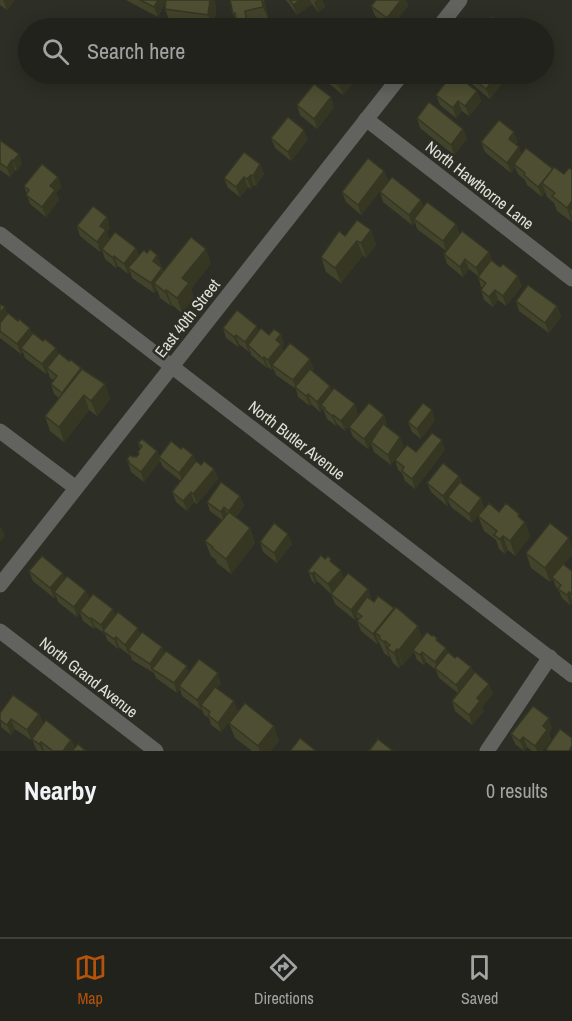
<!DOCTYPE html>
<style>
:root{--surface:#22221c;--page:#2a2a25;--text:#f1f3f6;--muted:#a2a4a3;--line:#3f3f3b;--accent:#b45309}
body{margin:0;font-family:"Archivo Narrow",sans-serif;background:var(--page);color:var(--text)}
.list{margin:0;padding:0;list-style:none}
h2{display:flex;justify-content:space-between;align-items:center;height:78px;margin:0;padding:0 24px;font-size:26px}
h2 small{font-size:20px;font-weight:400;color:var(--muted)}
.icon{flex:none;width:33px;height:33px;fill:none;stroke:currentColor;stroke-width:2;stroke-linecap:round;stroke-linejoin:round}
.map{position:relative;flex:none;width:572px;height:751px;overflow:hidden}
.search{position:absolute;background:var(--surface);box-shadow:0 3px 15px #0003;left:18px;right:18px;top:18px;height:66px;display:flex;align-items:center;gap:15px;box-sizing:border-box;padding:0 21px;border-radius:33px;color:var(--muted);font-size:22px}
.sheet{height:186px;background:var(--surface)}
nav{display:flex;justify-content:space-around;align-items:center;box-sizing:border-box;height:84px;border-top:2px solid var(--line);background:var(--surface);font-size:16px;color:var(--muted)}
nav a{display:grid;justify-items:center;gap:3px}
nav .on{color:var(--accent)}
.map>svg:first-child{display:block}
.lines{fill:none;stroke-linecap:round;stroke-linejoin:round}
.minor{stroke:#62625e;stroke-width:15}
.wall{fill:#42432b}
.shaded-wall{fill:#363723}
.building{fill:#4d4e32;stroke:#363723;stroke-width:1.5}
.labels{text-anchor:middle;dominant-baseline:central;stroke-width:5;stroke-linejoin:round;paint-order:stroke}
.street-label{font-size:16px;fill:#e1e1db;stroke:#2d2e25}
</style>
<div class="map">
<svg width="572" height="751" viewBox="0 0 572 751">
<rect width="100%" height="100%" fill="#2d2e25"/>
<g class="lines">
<g class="minor">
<path d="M438,28L460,0"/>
<path d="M366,119L572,279"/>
<path d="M0,234L572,675"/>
<path d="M0,431L76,488"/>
<path d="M0,585L402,74"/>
<path d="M0,631L156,751"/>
<path d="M487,751L550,657"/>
</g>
</g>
<g class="wall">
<path d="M0,0H13L14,1L7,10L0,5Z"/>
<path d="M126,0H214L216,8L214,28L170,23L165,9L166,1L158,17Z"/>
<path d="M230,0H264L269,21L250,26V28H219L235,19Z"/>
<path d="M286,0H322L325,7L318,12L312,4L297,15Z"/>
<path d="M376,0H406L408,6L390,28L375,16L371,6Z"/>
<path d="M323,74H361L343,95L327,82Z"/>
<path d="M461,74H506L507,77L490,99L462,76Z"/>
<path d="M477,91L481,101L469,116L462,111L456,118L440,105L436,95Z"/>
<path d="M297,105L334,107L317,129L300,115Z"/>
<path d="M417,118L463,129L467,139L454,155L420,128Z"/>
<path d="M271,138L308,139L291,161L275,148Z"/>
<path d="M0,140L22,163L17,171L15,170L10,177L0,170Z"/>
<path d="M481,142H518L516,144L522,154L564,174L572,170V222L557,211L554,203L547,197L545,192L542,197L527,185L525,180L518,174L515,167L511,173L485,152Z"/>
<path d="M260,164L264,174L256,186L254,185L251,189L248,187L240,197L228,188L224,178Z"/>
<path d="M384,171L388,181L361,215L346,202L342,192Z"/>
<path d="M58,177L61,187L56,193L59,200L46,217L30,204L24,186Z"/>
<path d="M380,192L423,206L456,224L459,234L489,252L492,261L522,286L506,306L498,300L493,307L484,300L481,290L483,288L481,287L478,276L469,269L463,277L447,264L444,254L446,251L417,229L415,222L412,225L383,202Z"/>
<path d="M77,226L110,227L107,232L109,239L139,255L147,253L157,255L161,265L160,266L162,268L164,272L211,263L191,289L194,298L182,313L172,305L171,306L160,298L157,290L154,293L132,278L130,271L128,274L118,266L116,268L105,259L102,250L100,252L80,236Z"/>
<path d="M371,230L376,245L366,258L363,255L341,283L326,272L321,257L345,236Z"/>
<path d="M516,301L557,306L561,316L549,333L519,311Z"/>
<path d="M0,304L7,314L30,328L32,334L58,354L105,384L110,399L97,416L89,410L64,442L50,431L45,416L59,398L54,394L51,384L54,380L50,378L48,372L46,374L25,358L23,352L21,354L0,338Z"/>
<path d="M223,328L259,330L269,335L281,334L284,344L282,347L283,351L314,369L312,371L330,386L332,391L358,414L345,431L337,424L336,426L327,419L323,409L320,412L311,404L310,406L298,397L296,389L276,375L273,368L272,370L268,367L267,368L251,355L250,350L249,352L239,344L238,347L226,338Z"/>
<path d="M384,415L387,425L386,426L404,446L391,465L374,452L371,444L368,449L353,437L349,427Z"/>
<path d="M435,420L421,439L412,432L408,422Z"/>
<path d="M138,443L157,451L159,457L196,462L201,465L214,469L218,479L197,504L194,502L187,511L176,502L172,492L181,481L163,467L160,461L144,482L131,472L127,459L136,457L138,455V452L140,449Z"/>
<path d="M445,450L415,489L405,481L402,473L398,470L395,460L416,452Z"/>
<path d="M459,476L462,483L481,498L484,508L472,523L451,507L449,502L447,506L431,492L427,483Z"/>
<path d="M240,496L244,506L236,517L250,528L255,543L231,574L217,563L216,560L211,556L205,541L222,520L210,511L207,502Z"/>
<path d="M499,512L521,519L525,522L530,537L515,556L508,550L505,554L499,549L496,540L484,531L478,516Z"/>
<path d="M260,542L292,544L277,563L263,552Z"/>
<path d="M526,553L564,564L572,571V603L570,605L562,598L558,589L556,587L553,579L550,582L531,568Z"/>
<path d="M325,559L332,563L344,578L368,589L371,600L374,602L394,608L418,626L422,638L432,636L437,638L438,641L448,652L455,658L471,667L474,674L493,693L482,707L484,711L472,725L455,711L452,701L458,693L439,678L436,670L426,662L424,665L417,660L414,652L403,665L402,664L399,668L393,663L390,656L389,657L384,653L379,642L377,644L361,631L357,621L359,620L357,617L355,620L335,604L331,594L317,581L315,584L312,581L308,571Z"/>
<path d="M29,571L65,578L86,591L89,599L115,615L140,634L162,647L164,653L189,673L221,683L217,688L238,711L221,732L211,725L209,718L204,715L202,709L201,710L182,696L180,689L177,693L156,678L154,673L132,660L130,654L129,655L119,647L118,649L107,640L105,634L95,627L94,629L83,621L80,613L77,617L58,602L56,596L54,598L33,581Z"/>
<path d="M0,713L39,714L43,724L31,740L15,729L11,735L1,727Z"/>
<path d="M229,723L274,726L279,741L271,751H252L235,738Z"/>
<path d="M552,728L549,733L551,740L542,751H532L527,747L524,751L515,744L511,734Z"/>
<path d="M32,739L71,740L75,748L86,751H39L36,749Z"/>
</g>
<g class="shaded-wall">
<path d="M3,0H13L14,1L7,10Z"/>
<path d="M158,0H167L158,17L154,7Z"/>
<path d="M210,0H214L216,8L214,28L208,15Z"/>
<path d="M262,0L264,1L269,21L263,7Z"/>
<path d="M300,0H310L312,4L297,15L293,5Z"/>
<path d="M317,0H322L325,7L318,12L314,2Z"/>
<path d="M401,0H406L408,6L390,28L387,18Z"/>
<path d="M245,11L250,26V28H248Z"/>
<path d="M349,74H361L343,95L339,86Z"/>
<path d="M498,74H506L507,77L490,99L486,89Z"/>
<path d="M477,91L481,101L469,116L465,106Z"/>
<path d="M331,97L334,107L317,129L314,119Z"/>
<path d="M458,101L462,111L456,118L453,108Z"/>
<path d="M463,129L467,139L454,155L451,145Z"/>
<path d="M304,130L308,139L291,161L288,152Z"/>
<path d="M514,132L518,142L513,149L509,139Z"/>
<path d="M519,147L523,157L514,164L515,167L511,173L507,163Z"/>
<path d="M19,154L22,163L17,171L13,161Z"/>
<path d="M12,160L15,170L10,177L7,168Z"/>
<path d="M260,164L264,174L256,186L253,176Z"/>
<path d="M553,169L542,183L545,192L542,197L538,187Z"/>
<path d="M384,171L388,181L361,215L358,205Z"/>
<path d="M251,175L254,185L251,189L247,179Z"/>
<path d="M58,177L61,187L56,193L59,200L46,217L42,207L50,186Z"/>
<path d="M244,177L248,187L240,197L236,187Z"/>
<path d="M421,200L425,209L414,219L415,222L412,225L409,215Z"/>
<path d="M572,201V211L570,210L572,216V222L567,208Z"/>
<path d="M107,217L110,227L107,232L110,240L100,252L97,242L100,226Z"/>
<path d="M456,224L459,234L446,251L443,241Z"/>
<path d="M371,230L376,245L366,258L361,243Z"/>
<path d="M357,241L363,255L341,283L335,268Z"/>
<path d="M136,248L140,258L128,268L130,271L128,274L124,264Z"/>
<path d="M206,249L211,263L191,289L194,298L182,313L177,298L182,278Z"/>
<path d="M489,252L492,261L480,278L476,268Z"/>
<path d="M157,255L161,265L156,270L153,261Z"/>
<path d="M114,256L118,266L116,268L113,258Z"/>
<path d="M465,259L469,269L463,277L460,267Z"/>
<path d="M162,268L166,278L154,283L157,290L154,293L151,283Z"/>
<path d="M518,276L522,286L506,306L503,296Z"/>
<path d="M166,290L172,305L171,306L165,292Z"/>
<path d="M495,290L498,300L493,307L489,297Z"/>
<path d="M557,306L561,316L549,333L545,323Z"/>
<path d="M5,307L8,317L0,328V313Z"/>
<path d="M257,326L261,336L248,345L250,350L249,352L245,342Z"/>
<path d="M30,328L33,337L21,348L23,352L21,354L17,344Z"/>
<path d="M281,334L284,344L282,347L284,354L272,365L273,368L272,370L268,360L276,340Z"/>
<path d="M236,335L239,344L238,347L234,337Z"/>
<path d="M56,348L59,357L47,368L48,372L46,374L42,364Z"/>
<path d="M264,357L268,367L267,368L263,359Z"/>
<path d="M310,359L314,369L297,389L296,388L293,380Z"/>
<path d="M105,384L110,399L97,416L91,401Z"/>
<path d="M330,386L334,395L321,405L323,409L320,412L317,402Z"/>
<path d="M308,394L311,404L310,406L306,396Z"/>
<path d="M84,395L89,410L64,442L59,427Z"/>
<path d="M355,404L358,414L345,431L341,421Z"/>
<path d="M432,410L435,420L421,439L417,429Z"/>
<path d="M333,415L337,424L336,426L332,416Z"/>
<path d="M384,415L387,425L372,443L371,442V444L368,449L364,439Z"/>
<path d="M400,437L404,446L391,465L388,455Z"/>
<path d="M442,440L445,450L415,489L412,479Z"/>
<path d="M157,451L160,461L144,482L141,472Z"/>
<path d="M193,455L197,465L183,483L179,473Z"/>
<path d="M214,469L218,479L197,504L193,494Z"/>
<path d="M459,476L462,486L448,497L449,502L447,506L443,496Z"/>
<path d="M191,492L194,502L187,511L183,501Z"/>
<path d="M240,496L244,506L233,521L229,511Z"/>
<path d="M481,498L484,508L472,523L469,514Z"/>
<path d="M224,507L228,517L224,522L221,512Z"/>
<path d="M519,514L523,525L525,522L530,537L515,556L510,541L518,516Z"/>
<path d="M1,526L5,536L0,542V528Z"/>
<path d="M250,528L255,543L231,574L226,559Z"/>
<path d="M288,534L292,544L277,563L274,553Z"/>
<path d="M503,536L508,550L505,554L500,539Z"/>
<path d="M569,538L572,547V555L553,578L552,577L553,579L550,582L545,568Z"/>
<path d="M341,570L345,580L332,594L328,584Z"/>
<path d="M314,572L317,581L315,584L312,574Z"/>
<path d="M63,573L67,583L54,592L56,596L54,598L50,588Z"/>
<path d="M368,589L372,599L359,615L356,612L357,617L355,620L351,610Z"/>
<path d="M86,591L90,600L80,611V613L77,617L74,607Z"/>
<path d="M569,592L572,600V603L570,605L567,595Z"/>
<path d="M394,608L397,618L380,636L375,633L379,642L377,644L373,634Z"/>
<path d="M113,609L117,619L103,631L105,635L101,625Z"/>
<path d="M91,618L95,627L94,629L90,619Z"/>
<path d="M418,626L423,640L413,650L414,652L403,665L398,651Z"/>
<path d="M138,628L142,638L128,650L130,654L129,655L125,645Z"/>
<path d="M116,637L119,647L118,649L114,639Z"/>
<path d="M385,641L390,656L389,657L384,642Z"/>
<path d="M162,647L166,657L152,669L153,674L150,664Z"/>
<path d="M446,648L450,657L438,670L435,662Z"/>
<path d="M397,649L402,664L399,668L394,653Z"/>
<path d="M422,652L426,662L424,665L420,655Z"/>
<path d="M187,666L190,676L179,686L180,689L177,693L174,683Z"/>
<path d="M471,667L475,677L460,695L456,685Z"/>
<path d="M218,673L221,683L203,707L201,705L202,709L201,710L197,700Z"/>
<path d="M489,684L493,693L482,707L484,711L472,725L469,715L477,698Z"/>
<path d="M234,701L238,711L221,732L218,723Z"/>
<path d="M39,714L43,724L31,740L27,730Z"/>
<path d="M549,718L552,728L549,733L551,740L542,751H537L535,746L543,726Z"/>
<path d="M11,719L15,729L11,735L7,725Z"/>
<path d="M274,726L279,741L271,751H260L258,746Z"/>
<path d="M523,737L527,747L524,751L520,741Z"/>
<path d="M71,740L75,749L74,751H63Z"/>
<path d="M41,742L44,751H42L39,744Z"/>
</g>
<g class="building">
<path d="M140,0H158L154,7Z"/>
<path d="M166,0H210L208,15L165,9Z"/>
<path d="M230,0H262L263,7L245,11L248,28H219L218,22L236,18L235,13L233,14Z"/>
<path d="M290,0H300L293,5Z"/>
<path d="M376,0H401L387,18L371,6Z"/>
<path d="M491,17L506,28H482Z"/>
<path d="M364,18L377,28H357Z"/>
<path d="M324,74H349L339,86Z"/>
<path d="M452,74H454L477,91L465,106L458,101L453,108L436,95Z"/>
<path d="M467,74H498L486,89Z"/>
<path d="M314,84L331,97L314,119L297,105Z"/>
<path d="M429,102L463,129L451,145L417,118Z"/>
<path d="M288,117L304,130L288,152L271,138Z"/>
<path d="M499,120L514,132L509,139L519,147L507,163L481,142Z"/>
<path d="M0,140L19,154L13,161L12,160L7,168L0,163Z"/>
<path d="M526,148L553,169L538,187L524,175L525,173L514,164Z"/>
<path d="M244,152L260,164L253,176L251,175L247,179L244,177L236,187L224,178Z"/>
<path d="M368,158L384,171L358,205L342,192Z"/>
<path d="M42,164L58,177L50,186L55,190L42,207L26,195L29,190L24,186Z"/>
<path d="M554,167L564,174L569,168L572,170V201L567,208L552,196L555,193L542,183Z"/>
<path d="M392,177L421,200L409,215L380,192Z"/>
<path d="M427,202L456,224L443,241L414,219Z"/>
<path d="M93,206L107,217L100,226L106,230L97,242L77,226Z"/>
<path d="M357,220L371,230L361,243L357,241L335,268L321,257L339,231L345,236Z"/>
<path d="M462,231L489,252L476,268L465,259L460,267L444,254Z"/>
<path d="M115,232L136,248L124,264L114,256L113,258L102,249Z"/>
<path d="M191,237L206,249L182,278L189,283L177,298L166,290L165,292L154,283Z"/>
<path d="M150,249L157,255L153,261L162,268L151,283L128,268L142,252L144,250L147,253Z"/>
<path d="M491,260L500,267L503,264L518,276L503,296L495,290L489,297L481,290L486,283L478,277Z"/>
<path d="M528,285L557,306L545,323L516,301Z"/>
<path d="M0,304L5,307L0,313Z"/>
<path d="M237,310L257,326L245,342L236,335L234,337L223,328Z"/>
<path d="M8,313L18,321L19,319L30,328L17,344L0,331V323Z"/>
<path d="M261,328L269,335L274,329L281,334L276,340L281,344L268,360L264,357L263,359L248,345Z"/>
<path d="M33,333L43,341L45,339L56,348L42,364L21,348Z"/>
<path d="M290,343L310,359L293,380L272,365Z"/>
<path d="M59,353L69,361L71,360L81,368L62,393L51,384L57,376L47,368Z"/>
<path d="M82,369L105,384L91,401L84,395L59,427L45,416Z"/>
<path d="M310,369L330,386L317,402L308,394L306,396L295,387Z"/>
<path d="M334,388L355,404L341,421L333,415L332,416L324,409L325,408L321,405Z"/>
<path d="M369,403L384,415L364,439L349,427Z"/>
<path d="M423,403L432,410L417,429L408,422Z"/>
<path d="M383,424L400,437L388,455L371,442Z"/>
<path d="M432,433L442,440L412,479L402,471L404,467L395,460L407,445L416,452Z"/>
<path d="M142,439L157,451L141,472L128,462L129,461L127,459L130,455L133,457L134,456L136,457L139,454L138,452L142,446L138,443Z"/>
<path d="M171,441L181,449L183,447L193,455L179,473L159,457Z"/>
<path d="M196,461L201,465L204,461L214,469L193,494L191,492L183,501L172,492Z"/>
<path d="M443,463L459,476L443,496L427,483Z"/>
<path d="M221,482L240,496L229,511L224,507L221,512L207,502Z"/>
<path d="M460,482L481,498L469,514L448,497Z"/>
<path d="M489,503L499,512L506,503L519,514L518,516L525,522L510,541L503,536L500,539L494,535L497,531L478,516Z"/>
<path d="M229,512L250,528L226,559L212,548L213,547L205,541Z"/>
<path d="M274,523L288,534L274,553L260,542Z"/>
<path d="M550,523L569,538L545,568L526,553Z"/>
<path d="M321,555L325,559L328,556L331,559L330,561L341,570L328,584L314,572L312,574L308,571Z"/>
<path d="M42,556L63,573L50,588L29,571Z"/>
<path d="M563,564L572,571V595L569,592L567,595L558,589L561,585L552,577Z"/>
<path d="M348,573L368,589L351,610L331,594Z"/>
<path d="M67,576L86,591L74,607L54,592Z"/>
<path d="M93,594L113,609L101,625L91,618L90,619L80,611Z"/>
<path d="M378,596L394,608L373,634L357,621L362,616L356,612L367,597L374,602Z"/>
<path d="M396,607L418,626L398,651L397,649L394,653L387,648L390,645L385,641L384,642L379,638L380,636L375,633Z"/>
<path d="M118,612L138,628L125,645L116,637L114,639L103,631Z"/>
<path d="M142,632L162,647L150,664L128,650Z"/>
<path d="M427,632L432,636L433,635L437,638L436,640L446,648L435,662L422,652L420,655L413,650Z"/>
<path d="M166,651L187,666L174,683L152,669Z"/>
<path d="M448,652L455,658L457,656L471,667L456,685L435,668Z"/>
<path d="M199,659L218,673L197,700L179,686Z"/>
<path d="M475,672L489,684L477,698L480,701L469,715L452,701Z"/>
<path d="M215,687L234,701L218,723L208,715L210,712L201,705Z"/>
<path d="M13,695L39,714L27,730L11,719L7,725L0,720V713Z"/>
<path d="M245,703L274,726L258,746L229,723Z"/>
<path d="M533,706L549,718L543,726L547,730L535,746L523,737L520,741L511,734Z"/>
<path d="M46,720L71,740L63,751H53L41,742L39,744L32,739Z"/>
<path d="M560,729L572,738V746L569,751H548L546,749Z"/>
<path d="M300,738L315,750L314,751H290Z"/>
<path d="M378,739L393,751H369Z"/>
<path d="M78,744L86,751H72Z"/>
</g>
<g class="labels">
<g class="street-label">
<text transform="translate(480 185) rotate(38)">North Hawthorne Lane</text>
<text transform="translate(187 318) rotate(-52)">East 40th Street</text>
<text transform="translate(297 440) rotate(38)">North Butler Avenue</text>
<text transform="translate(89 677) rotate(38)">North Grand Avenue</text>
</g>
</g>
</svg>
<div class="search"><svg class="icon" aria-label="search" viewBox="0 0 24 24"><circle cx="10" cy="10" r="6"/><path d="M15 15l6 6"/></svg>Search here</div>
</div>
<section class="sheet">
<h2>Nearby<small>0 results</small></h2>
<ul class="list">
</ul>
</section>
<nav>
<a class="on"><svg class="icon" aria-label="map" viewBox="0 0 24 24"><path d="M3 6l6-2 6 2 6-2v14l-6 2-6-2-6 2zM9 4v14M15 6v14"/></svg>Map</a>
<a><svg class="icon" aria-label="directions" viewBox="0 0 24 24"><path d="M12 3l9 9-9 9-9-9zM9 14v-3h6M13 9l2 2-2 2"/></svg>Directions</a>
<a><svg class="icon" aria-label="saved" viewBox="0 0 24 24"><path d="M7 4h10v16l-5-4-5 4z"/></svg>Saved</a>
</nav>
